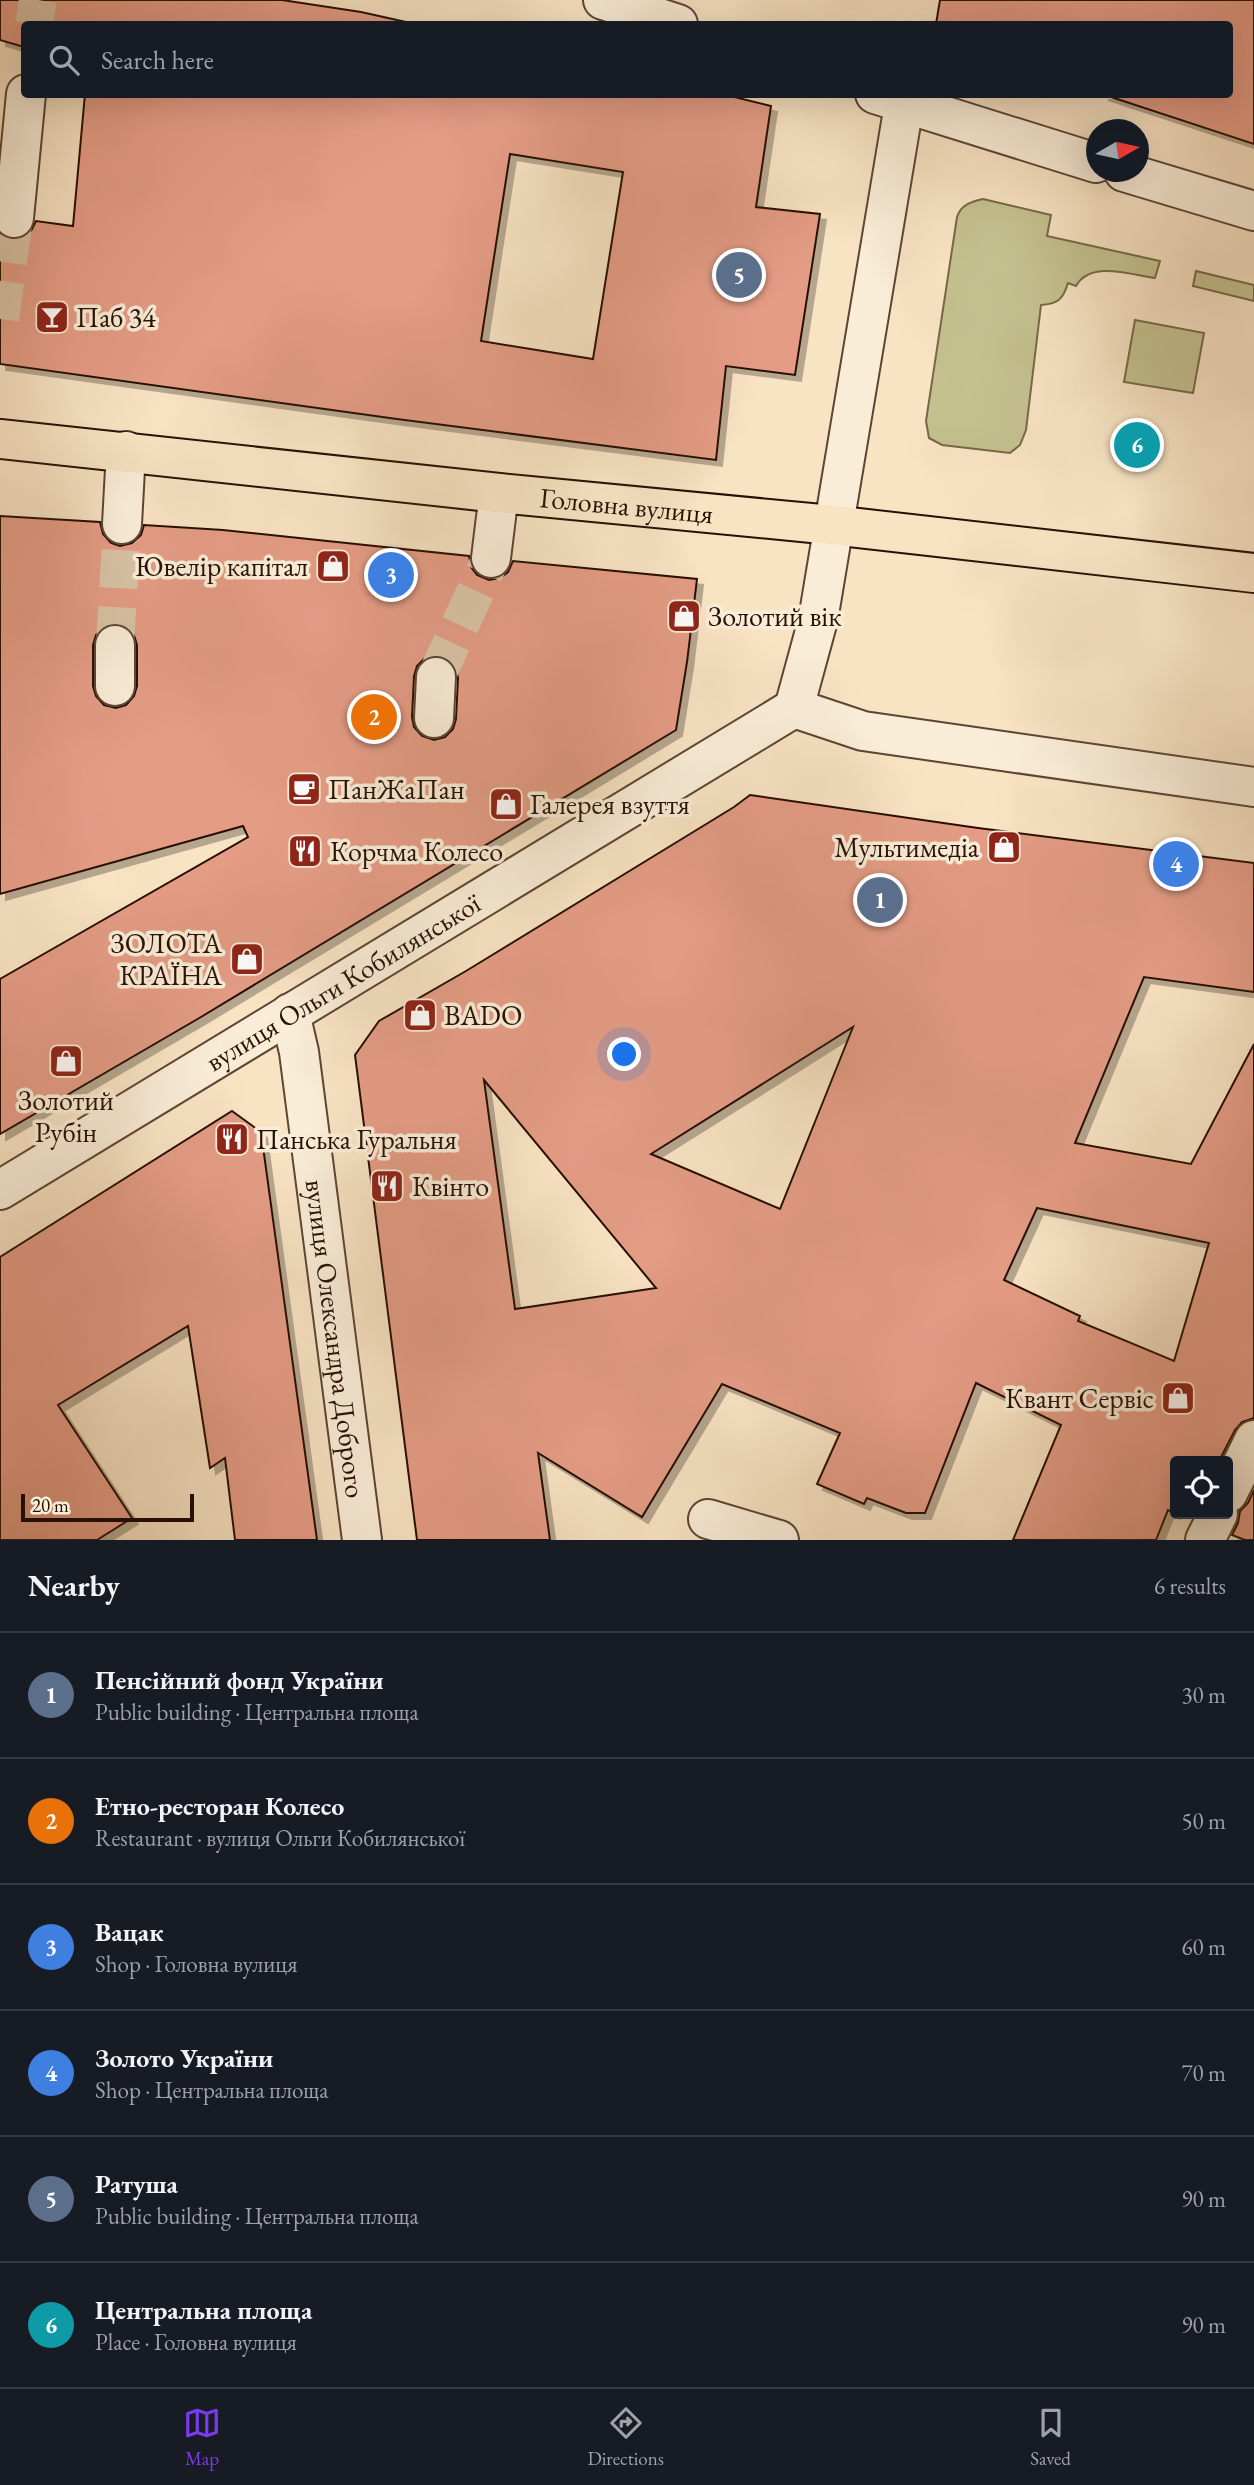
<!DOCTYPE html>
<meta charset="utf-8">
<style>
:root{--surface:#171b24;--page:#242831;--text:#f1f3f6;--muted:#9ea1a6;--line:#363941;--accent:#7c3aed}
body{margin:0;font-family:"EB Garamond",serif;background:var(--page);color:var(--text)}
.controls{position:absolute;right:21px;bottom:21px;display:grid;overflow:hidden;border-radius:7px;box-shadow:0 7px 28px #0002}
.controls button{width:63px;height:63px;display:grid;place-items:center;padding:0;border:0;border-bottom:2px solid var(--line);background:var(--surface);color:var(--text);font:35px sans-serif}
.compass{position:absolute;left:1086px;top:119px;width:63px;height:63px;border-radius:50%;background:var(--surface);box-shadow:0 7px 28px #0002;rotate:81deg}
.scale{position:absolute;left:21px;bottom:18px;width:173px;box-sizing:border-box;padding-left:7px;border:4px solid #281004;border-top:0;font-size:19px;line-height:24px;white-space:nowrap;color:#281004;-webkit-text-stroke:5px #faedd8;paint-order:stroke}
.you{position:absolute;left:625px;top:1055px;width:24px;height:24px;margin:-18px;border:5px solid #fff;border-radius:50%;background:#1a73e8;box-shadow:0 0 0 10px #1a73e833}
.badge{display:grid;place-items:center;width:46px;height:46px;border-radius:50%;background:var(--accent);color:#fff;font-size:23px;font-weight:700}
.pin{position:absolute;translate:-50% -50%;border:4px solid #fff;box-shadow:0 2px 7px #0006}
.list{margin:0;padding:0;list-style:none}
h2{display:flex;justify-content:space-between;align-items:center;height:91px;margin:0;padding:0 28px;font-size:30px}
h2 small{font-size:23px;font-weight:400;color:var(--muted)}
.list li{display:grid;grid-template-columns:46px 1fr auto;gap:21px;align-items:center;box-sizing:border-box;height:126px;padding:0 28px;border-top:2px solid var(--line)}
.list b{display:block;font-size:26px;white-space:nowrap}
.list p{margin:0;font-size:23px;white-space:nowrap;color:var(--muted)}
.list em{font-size:23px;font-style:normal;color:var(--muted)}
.icon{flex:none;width:38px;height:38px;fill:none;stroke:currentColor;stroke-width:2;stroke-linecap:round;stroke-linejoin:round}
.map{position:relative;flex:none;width:1254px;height:1540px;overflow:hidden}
.search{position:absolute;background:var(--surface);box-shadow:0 7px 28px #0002;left:21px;right:21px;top:21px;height:77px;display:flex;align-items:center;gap:18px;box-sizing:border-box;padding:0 24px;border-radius:7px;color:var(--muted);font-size:26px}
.sheet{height:847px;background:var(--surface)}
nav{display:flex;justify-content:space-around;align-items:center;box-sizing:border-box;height:98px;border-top:2px solid var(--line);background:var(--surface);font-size:19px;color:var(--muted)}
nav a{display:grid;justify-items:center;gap:4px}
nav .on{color:var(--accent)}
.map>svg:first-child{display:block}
.green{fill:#c4c18f;stroke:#76684a;stroke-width:2}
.building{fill:#e49c85;stroke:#281004;stroke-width:2;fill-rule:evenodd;filter:url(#shadow)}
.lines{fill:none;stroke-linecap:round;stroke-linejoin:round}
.minor-tunnel{stroke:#d9c3a6;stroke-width:38;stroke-dasharray:38 19;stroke-linecap:butt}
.minor-casing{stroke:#5c4534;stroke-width:42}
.major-casing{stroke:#281004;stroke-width:42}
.minor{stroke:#faedd8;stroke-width:38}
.major{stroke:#f8e3c3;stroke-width:38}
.labels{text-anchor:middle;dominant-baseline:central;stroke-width:7;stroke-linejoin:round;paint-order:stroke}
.poi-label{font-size:28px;fill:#281004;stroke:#faedd8;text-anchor:start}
.street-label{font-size:28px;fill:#281004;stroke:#faedd8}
</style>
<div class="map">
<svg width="1254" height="1540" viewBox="0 0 1254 1540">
<defs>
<filter id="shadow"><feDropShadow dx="6" dy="6" stdDeviation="0" flood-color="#0004"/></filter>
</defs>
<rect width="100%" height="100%" fill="#f8e3c3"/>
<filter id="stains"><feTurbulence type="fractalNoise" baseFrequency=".00286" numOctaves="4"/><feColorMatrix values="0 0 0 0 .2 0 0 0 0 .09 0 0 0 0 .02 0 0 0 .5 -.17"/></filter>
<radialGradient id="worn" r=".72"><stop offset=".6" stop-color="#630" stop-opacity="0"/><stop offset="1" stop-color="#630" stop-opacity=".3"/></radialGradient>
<g class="green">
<path d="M983,199L1051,215L1047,236L1160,261L1155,278C1131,275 1091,260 1076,286L1068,283C1063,300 1057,304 1041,305L1026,430L1020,445L1010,453L942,445L929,438L926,421L957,217C961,205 970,202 983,199Z"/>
<path d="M1196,271L1254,285V301L1193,286Z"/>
<path d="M1135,320L1204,333L1193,393L1124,382Z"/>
</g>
<g class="building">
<path d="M0,0H282L361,12L415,24H24V47L0,40Z"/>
<path d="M940,0H1254V144L1102,94H1229V24H936Z"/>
<path d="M85,94H722L771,106L756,207L820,214L795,375L726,366L716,460L397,419L0,364V234L11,240L22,238L31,231L36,221L73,226ZM510,154L623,172L593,359L481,341Z"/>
<path d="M0,516L100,522L103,534L111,543L120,546L132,543L141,535L144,525L223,530L469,556L471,567L477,575L489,580L500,578L508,572L513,561L697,579L687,662L676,730L201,1017L0,1134V979L248,837L243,826L0,894ZM114,623L126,626L134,635L137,645V686L134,696L126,705L116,708L104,705L96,696L93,686V645L96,635L104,626ZM436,655L448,659L456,668L458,678L456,719L453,729L445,737L434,740L422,736L414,727L412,717L414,676L417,666L425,658Z"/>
<path d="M750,795L978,828L1254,863V992L1144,977L1075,1143L1191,1164L1254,1044V1418L1242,1422L1235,1430L1219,1461H1175V1513L1168,1510L1156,1540H1013L1061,1425L976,1383L925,1513H906L867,1498L864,1504L817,1484L840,1433L722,1384L642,1517L538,1453L550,1540H417L355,1055L379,1021L466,971L734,807ZM853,1027L780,1209L651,1154ZM484,1080L656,1288L515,1309ZM1037,1208L1209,1243L1174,1361L1078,1321L1080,1316L1004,1280Z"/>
<path d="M232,1111L261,1132L317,1540H235L225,1458L210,1468L188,1326L58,1405L132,1518L97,1540H0V1257Z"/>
<path d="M1254,1490V1540H1245L1232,1535L1238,1523L1240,1511L1248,1503Z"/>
</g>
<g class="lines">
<g class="minor-tunnel">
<path d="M34,24L38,0"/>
<path d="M0,319L14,218"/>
<path d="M115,645L122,524"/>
<path d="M436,677L491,558"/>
</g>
<g class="minor-casing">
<g id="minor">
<path d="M603,0L678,24"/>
<path d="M875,94L1096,163"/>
<path d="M904,105L818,620L794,708L863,731L1254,787"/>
<path d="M1124,172L1254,211"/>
<path d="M14,218L26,94"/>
<path d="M122,524L126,451"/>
<path d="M491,558L499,493"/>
<path d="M115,686V645"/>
<path d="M434,718L436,677"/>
<path id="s1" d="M290,1013L299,1052L362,1540"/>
<path id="s2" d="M0,1190L794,708"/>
<path d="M1228,1493L1254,1440"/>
<path d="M708,1519L779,1540"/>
<path d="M1205,1540L1218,1514"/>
</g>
</g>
<g class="major-casing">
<g id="major">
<path id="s3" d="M0,439L499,493L832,525L1254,573"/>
</g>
</g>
<use href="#minor" class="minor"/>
<use href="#major" class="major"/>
</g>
<defs>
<g id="bar-square" transform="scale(1.75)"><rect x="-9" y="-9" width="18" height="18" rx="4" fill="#8f2418" stroke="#faedd8"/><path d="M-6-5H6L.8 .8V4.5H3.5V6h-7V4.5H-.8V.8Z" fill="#fff"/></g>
<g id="shop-square" transform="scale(1.75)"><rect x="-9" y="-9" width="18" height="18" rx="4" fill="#8f2418" stroke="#faedd8"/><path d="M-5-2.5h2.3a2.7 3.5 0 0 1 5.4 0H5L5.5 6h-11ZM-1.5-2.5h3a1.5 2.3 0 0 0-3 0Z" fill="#fff"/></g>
<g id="cafe-square" transform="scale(1.75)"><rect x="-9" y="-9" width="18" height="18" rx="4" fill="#8f2418" stroke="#faedd8"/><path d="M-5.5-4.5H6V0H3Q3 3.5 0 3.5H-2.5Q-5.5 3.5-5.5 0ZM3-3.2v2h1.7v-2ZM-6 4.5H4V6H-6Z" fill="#fff"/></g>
<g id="restaurant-square" transform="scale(1.75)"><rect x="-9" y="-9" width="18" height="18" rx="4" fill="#8f2418" stroke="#faedd8"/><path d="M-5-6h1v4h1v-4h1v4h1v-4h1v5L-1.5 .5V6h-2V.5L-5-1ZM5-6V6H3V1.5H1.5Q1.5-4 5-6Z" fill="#fff"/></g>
</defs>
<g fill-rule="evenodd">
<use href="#bar-square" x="52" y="317"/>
<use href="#shop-square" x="333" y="566"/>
<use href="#shop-square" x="684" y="616"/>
<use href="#cafe-square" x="304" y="789"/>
<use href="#shop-square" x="506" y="804"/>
<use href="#shop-square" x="1004" y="847"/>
<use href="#restaurant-square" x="305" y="851"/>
<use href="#shop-square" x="247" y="959"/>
<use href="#shop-square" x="420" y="1015"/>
<use href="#shop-square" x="66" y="1061"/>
<use href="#restaurant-square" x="232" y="1139"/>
<use href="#restaurant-square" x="387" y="1186"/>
<use href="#shop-square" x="1178" y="1398"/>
</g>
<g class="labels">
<g class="poi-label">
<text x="76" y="317">Паб 34</text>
<text x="308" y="566" text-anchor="end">Ювелір капітал</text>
<text x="708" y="616">Золотий вік</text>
<text x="328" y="789">ПанЖаПан</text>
<text x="530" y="804">Галерея взуття</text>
<text x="979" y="847" text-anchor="end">Мультимедіа</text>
<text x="330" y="851">Корчма Колесо</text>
<text x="222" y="943" text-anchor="end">ЗОЛОТА<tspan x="222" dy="32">КРАЇНА</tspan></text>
<text x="444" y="1015">BADO</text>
<text x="66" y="1100" text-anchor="middle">Золотий<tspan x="66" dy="32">Рубін</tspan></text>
<text x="256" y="1139">Панська Гуральня</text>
<text x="412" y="1186">Квінто</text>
<text x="1154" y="1398" text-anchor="end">Квант Сервіс</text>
</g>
<g class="street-label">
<text stroke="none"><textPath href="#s3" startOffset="630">Головна вулиця</textPath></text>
<text stroke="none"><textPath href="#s2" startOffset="401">вулиця Ольги Кобилянської</textPath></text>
<text stroke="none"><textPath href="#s1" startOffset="329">вулиця Олександра Доброго</textPath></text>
</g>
</g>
<rect width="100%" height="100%" filter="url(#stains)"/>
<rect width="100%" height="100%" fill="url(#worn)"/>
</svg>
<div class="controls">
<button><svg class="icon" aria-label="locate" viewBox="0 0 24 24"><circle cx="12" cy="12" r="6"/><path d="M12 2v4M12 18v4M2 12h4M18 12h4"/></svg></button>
</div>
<svg class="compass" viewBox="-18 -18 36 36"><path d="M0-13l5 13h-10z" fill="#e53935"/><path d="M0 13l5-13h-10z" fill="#9ea1a6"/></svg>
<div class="scale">20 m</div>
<div class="you"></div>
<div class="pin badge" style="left:880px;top:900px;background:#5c6f8a">1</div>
<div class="pin badge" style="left:374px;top:717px;background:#e8710a">2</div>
<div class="pin badge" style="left:391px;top:575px;background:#3f7fe0">3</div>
<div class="pin badge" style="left:1176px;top:864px;background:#3f7fe0">4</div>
<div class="pin badge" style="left:739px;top:275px;background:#5c6f8a">5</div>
<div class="pin badge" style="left:1137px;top:445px;background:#0f9aa8">6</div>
<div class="search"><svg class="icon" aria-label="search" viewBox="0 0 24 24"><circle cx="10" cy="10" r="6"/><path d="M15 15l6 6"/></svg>Search here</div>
</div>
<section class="sheet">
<h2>Nearby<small>6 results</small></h2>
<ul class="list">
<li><span class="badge" style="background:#5c6f8a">1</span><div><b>Пенсійний фонд України</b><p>Public building · Центральна площа</p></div><em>30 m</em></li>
<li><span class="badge" style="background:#e8710a">2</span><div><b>Етно-ресторан Колесо</b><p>Restaurant · вулиця Ольги Кобилянської</p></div><em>50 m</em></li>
<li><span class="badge" style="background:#3f7fe0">3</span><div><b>Вацак</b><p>Shop · Головна вулиця</p></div><em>60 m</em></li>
<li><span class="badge" style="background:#3f7fe0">4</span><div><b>Золото України</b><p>Shop · Центральна площа</p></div><em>70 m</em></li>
<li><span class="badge" style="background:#5c6f8a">5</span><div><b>Ратуша</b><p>Public building · Центральна площа</p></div><em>90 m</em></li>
<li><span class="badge" style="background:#0f9aa8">6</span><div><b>Центральна площа</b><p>Place · Головна вулиця</p></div><em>90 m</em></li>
</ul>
</section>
<nav>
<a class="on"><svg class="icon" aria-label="map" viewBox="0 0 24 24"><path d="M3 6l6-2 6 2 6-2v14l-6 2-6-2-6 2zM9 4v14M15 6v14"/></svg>Map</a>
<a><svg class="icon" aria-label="directions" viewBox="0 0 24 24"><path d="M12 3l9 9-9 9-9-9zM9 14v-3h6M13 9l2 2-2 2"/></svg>Directions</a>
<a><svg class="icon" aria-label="saved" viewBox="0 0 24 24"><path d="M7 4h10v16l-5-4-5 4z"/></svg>Saved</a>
</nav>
